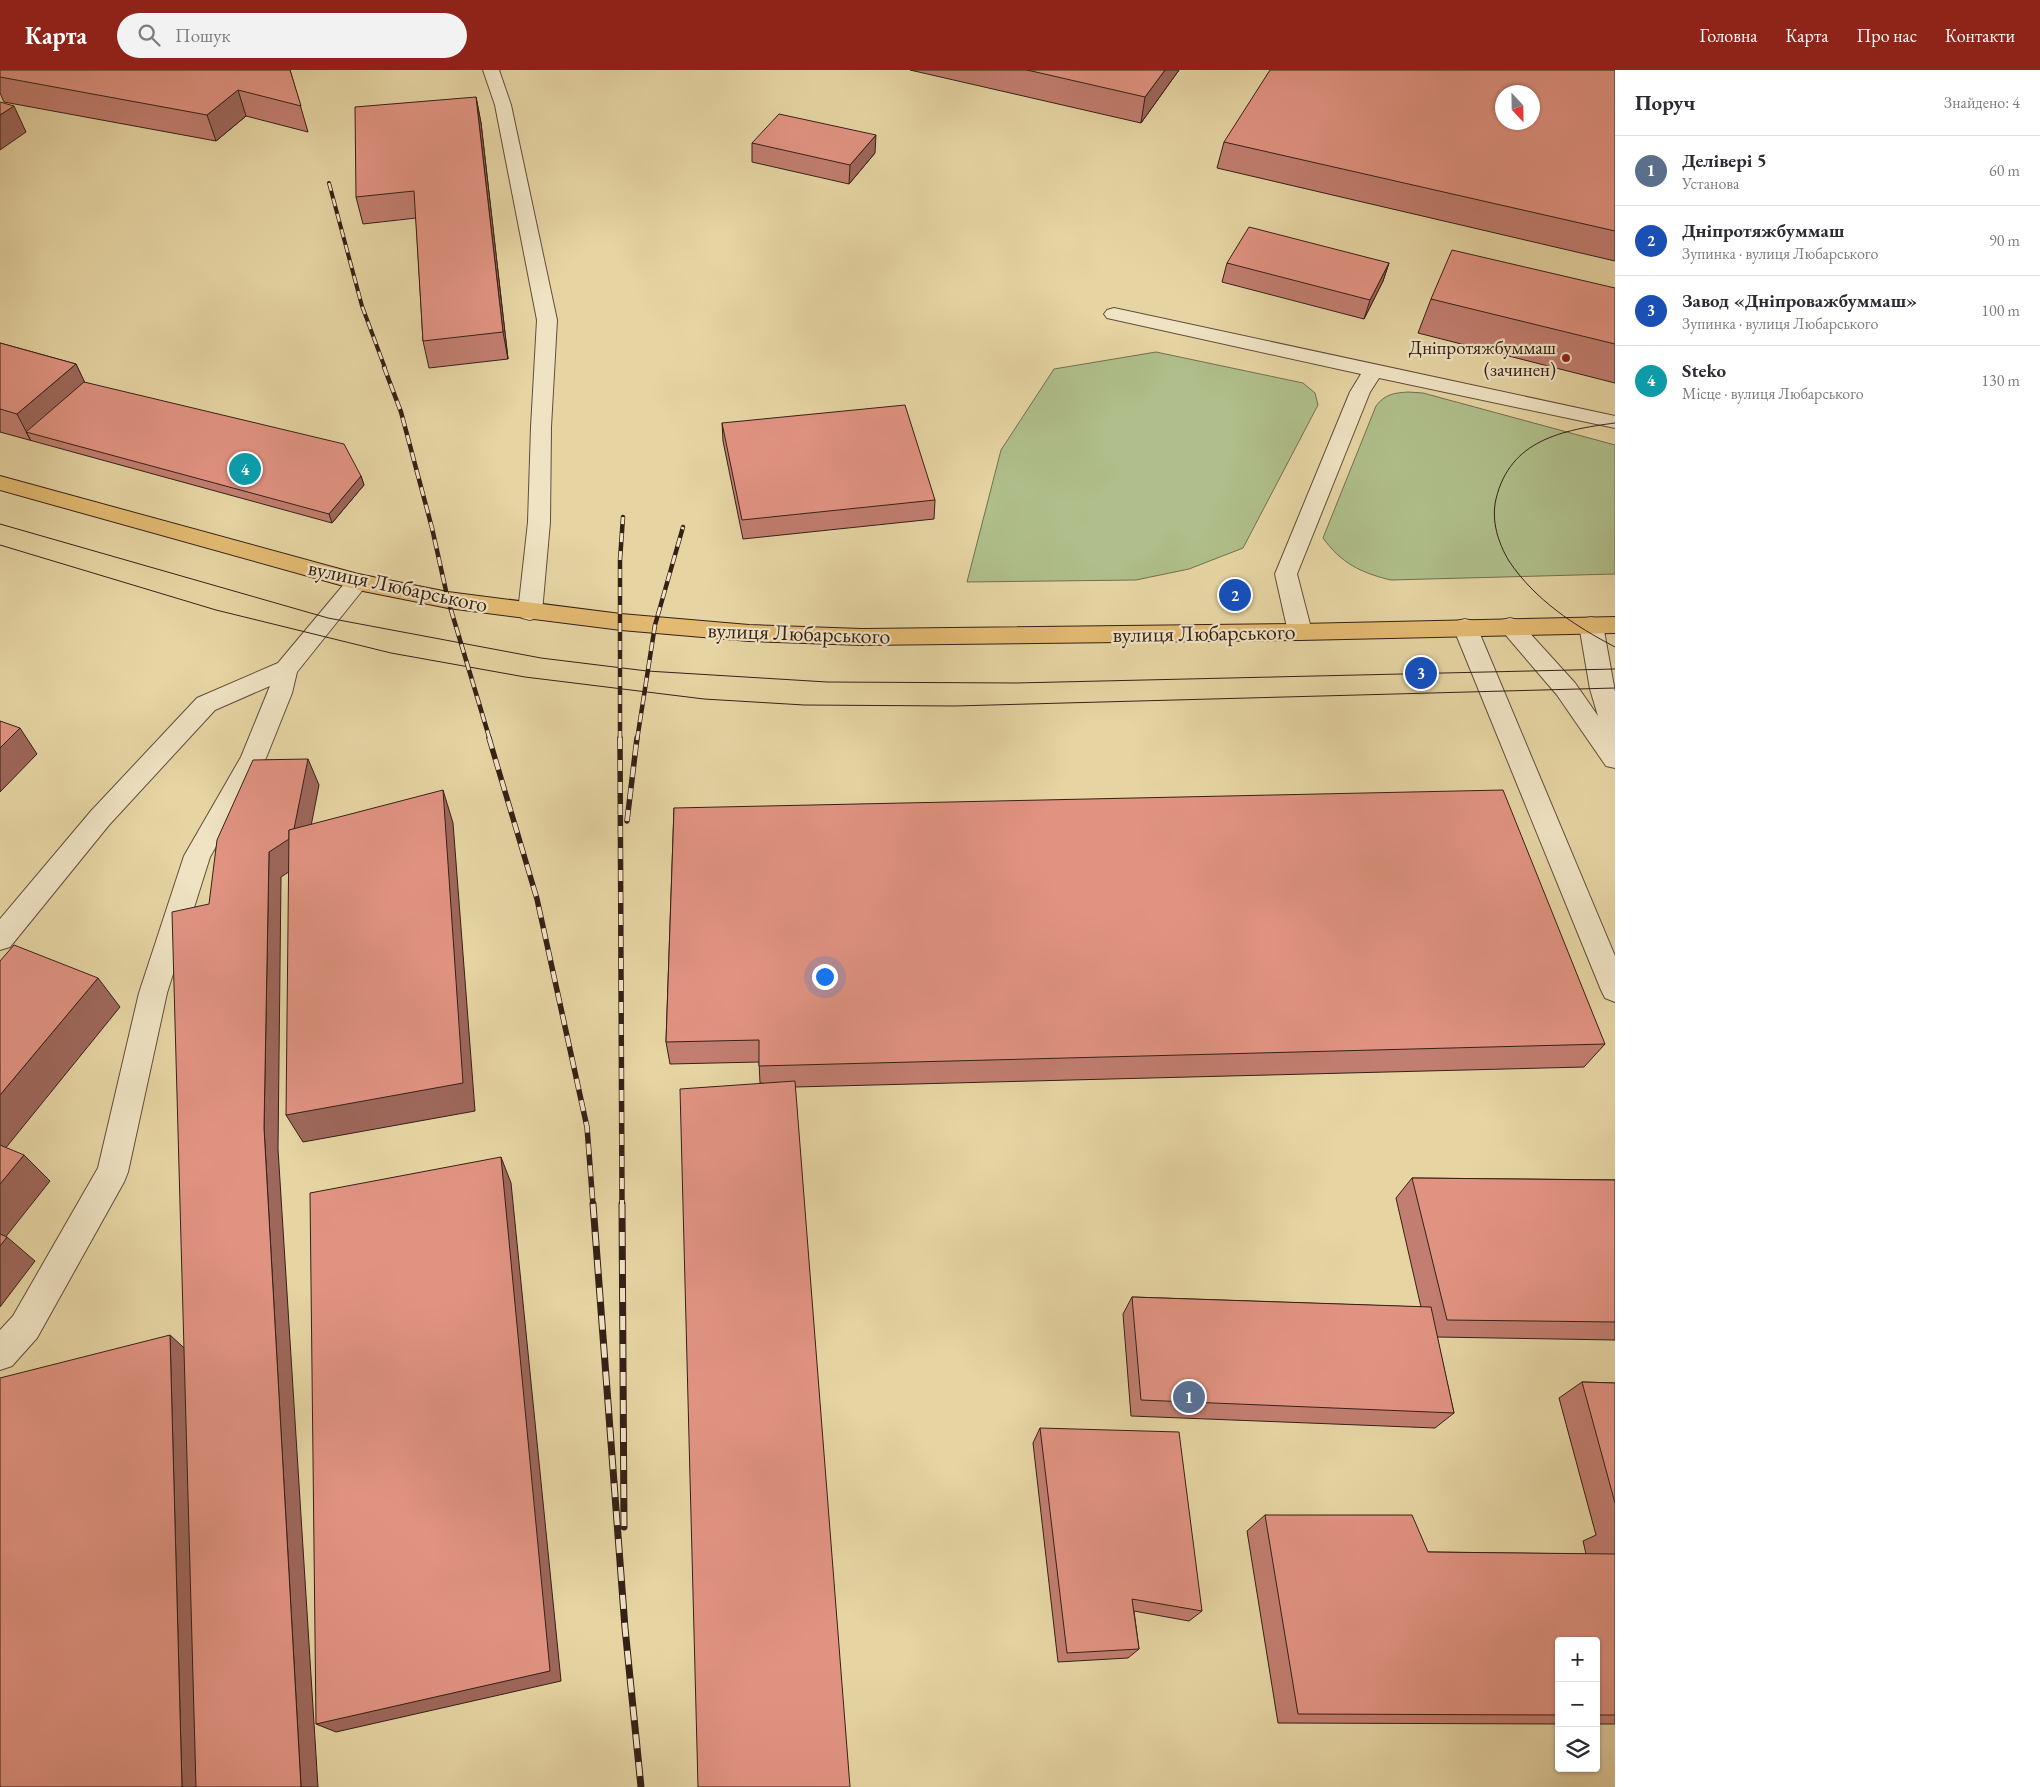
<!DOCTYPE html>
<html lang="uk">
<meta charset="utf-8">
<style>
:root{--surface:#fff;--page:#f2f2f3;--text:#2b2b33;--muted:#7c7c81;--line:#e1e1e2;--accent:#8f2418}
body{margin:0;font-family:"EB Garamond",serif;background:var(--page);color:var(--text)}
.controls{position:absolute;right:15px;bottom:15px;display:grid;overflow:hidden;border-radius:5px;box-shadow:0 1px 4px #0004}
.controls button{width:45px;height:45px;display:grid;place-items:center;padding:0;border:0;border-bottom:1px solid var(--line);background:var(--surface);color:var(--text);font:25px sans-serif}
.compass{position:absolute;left:1495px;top:15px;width:45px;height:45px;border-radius:50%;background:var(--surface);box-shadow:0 1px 4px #0004;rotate:158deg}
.you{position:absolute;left:824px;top:906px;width:18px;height:18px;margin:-12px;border:4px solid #fff;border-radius:50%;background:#1a73e8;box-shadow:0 0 0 8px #1a73e833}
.badge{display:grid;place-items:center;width:32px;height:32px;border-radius:50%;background:var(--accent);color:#fff;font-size:16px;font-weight:700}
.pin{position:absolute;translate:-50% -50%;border:2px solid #fff;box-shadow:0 1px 5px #0006}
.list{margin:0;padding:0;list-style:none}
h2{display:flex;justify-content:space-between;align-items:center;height:65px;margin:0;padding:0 20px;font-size:21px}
h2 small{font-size:16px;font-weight:400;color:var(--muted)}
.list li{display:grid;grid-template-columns:32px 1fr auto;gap:15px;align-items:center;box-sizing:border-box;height:70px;padding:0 20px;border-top:1px solid var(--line)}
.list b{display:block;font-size:19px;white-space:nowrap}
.list p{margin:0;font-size:16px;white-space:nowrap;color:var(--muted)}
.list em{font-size:16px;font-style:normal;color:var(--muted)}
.icon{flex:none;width:28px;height:28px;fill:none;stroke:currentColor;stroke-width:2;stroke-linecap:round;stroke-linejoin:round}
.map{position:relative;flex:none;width:1615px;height:1717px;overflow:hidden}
header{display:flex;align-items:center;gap:30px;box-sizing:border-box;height:70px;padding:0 25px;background:var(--accent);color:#fff}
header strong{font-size:24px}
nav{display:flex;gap:28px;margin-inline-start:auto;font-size:18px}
.search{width:350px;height:45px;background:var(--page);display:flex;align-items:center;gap:12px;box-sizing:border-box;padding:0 18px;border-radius:28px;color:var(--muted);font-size:19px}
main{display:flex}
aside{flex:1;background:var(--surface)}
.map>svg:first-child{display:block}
.green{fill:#afbe8a;stroke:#726f50}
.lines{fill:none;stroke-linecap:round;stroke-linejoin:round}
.minor-casing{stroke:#614d3a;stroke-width:2}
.major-casing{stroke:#352017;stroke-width:2}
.minor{fill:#efe3c3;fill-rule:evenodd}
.major{fill:#e3ba72;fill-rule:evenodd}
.tram{stroke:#352017;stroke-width:1}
.rail-far3-casing{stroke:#352017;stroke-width:4}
.rail-far2-casing{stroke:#352017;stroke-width:4.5}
.rail-far1-casing{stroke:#352017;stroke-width:5.5}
.rail-casing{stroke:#352017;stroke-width:7}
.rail-far3{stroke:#efe3c3;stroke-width:2.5;stroke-dasharray:8;stroke-linecap:butt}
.rail-far2{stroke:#efe3c3;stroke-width:3;stroke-dasharray:9;stroke-linecap:butt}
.rail-far1{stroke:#efe3c3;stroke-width:4;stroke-dasharray:11;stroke-linecap:butt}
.rail{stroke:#efe3c3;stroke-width:5;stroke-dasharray:14;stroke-linecap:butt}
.wall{fill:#c27e70;stroke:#352017}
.shaded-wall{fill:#9e675b;stroke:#352017}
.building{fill:#e19382;stroke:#352017;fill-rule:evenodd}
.poi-dot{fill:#8f2418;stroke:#efe3c3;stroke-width:2}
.labels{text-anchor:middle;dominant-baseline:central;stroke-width:4.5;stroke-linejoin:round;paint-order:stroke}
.far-poi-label{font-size:19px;fill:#352017;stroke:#efe3c3;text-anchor:end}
.street-label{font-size:22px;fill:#352017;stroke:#efe3c3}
</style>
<header>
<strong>Карта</strong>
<div class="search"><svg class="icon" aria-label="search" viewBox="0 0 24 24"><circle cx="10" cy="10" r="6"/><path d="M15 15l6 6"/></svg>Пошук</div>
<nav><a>Головна</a><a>Карта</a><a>Про нас</a><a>Контакти</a></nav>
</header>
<main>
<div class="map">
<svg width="1615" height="1717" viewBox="0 0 1615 1717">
<rect width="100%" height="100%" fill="#e6d4a3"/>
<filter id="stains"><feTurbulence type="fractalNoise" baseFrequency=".004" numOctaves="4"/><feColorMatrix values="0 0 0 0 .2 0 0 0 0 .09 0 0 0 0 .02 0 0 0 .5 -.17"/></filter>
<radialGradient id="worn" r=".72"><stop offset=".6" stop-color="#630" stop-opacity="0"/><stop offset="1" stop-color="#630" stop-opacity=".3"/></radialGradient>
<g class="green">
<path d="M1156,282L1303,313L1315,323L1318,335L1243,478L1189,499L1136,510L967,512L1001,380L1054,299Z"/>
<path d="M1408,322L1423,323L1615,375V504L1391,510C1361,503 1341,493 1323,468L1376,336C1385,324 1394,323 1408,322Z"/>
</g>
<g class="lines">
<g class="minor-casing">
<g id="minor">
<path d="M483,0H499L511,35L557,250L551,357L550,452L542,542L538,548L530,550L522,548L518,542L528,452L531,357L537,250L495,35Z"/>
<path d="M1114,238L1615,346V358L1379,308L1370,322L1297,504L1312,562L1308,568L1300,570L1292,568L1288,562L1275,504L1350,322L1361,304L1107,248L1104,244L1107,240Z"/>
<path d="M358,504L366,507L369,512L297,602L292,623L266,688L210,787L167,923L128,1102L124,1112L37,1268L12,1296L0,1300V1260L13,1246L98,1098L139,923L184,786L241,687L270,616L215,640L109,755L10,877L0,880V849L91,741L197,628L278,593L350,507Z"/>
<path d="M1591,547L1599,549L1603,555L1615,622V698L1606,696L1557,625L1498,556L1502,550L1510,548L1518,550L1575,613L1598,646L1590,619L1579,555L1583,549Z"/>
<path d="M1465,549L1473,551L1477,557L1615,886V932L1605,928L1601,920L1453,557L1457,551Z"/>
</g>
</g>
<g class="major-casing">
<path id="major" d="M0,406L358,504L448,522L621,544L749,555L862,559L1300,554L1615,547V563L1300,570L862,575L749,571L621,560L448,538L358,520L0,420Z"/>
</g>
<use href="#minor" class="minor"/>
<use href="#major" class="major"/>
<g class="tram">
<path d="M1615,353C1562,360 1510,370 1496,429C1491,450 1498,473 1509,491C1535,530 1575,556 1615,577"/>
<path d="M0,454L328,548L541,588L647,601L827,612L1016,613L1615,599"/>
<path d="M0,475L216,540L391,583L525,607L704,629L804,635L955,636L1615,618"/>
</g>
<g class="rail-far3-casing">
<path id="rail-far3" d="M329,113L362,236L385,298"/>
</g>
<g class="rail-far2-casing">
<g id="rail-far2">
<path d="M384,297L401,342L432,458L448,530L490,670"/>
<path d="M620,670V490L623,447"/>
<path d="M637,670L655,555L683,457"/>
</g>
</g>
<g class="rail-far1-casing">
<g id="rail-far1">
<path d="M489,668L537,829L587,1057L593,1135"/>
<path d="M620,668L622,1135"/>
<path d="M627,751L637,668"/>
</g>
</g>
<g class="rail-casing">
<g id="rail">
<path d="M593,1134L625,1558L641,1717"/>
<path d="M622,1134L624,1457"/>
</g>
</g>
<use href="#rail-far3" class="rail-far3"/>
<use href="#rail-far2" class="rail-far2"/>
<use href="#rail-far1" class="rail-far1"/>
<use href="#rail" class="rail"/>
</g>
<g class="wall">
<path d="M0,0H290L308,62L246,46L216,71L4,32L0,23Z"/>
<path d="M910,0H1179L1141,53Z"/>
<path d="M1615,0V191L1217,98L1224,72Z"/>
<path d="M476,27L481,53L508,289L429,298L423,271L416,148L363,154L356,127Z"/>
<path d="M752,73L875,83L849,114L752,92Z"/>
<path d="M1227,193H1389L1383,211L1364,249L1222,212Z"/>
<path d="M1615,218V313L1418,263L1431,229Z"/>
<path d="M0,273L76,294L84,312L361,406L364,415L332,453L0,362Z"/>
<path d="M722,353L935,430L934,449L743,469L723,371Z"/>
<path d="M674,738L1605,974L1584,997L795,1017L760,1013L759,992L670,994L666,972Z"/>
<path d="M1412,1108L1615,1110V1270L1437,1267L1454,1343L1435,1358L1131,1346L1123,1244L1132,1227L1421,1237L1396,1128Z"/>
<path d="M1582,1312L1615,1313V1654H1596V1571H1559V1654L1278,1653L1247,1461L1265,1445L1428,1482L1586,1484L1583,1471L1596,1465L1559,1328Z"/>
<path d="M1040,1358L1202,1541L1189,1551L1134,1541L1139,1579L1128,1588L1058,1592L1033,1373Z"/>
</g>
<g class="shaded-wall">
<path d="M1165,0H1179L1141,53L1145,27Z"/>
<path d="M238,20L246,46L216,71L207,45Z"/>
<path d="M476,27L481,53L508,289L503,262Z"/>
<path d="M14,36L26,62L0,80V45Z"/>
<path d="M876,65L875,83L849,114L850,95Z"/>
<path d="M1389,193L1383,211L1364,249L1370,230Z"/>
<path d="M76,294L89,321L26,362L31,371L17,344Z"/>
<path d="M361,406L364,415L332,453L329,444Z"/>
<path d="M20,658L37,684L0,722V678Z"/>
<path d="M308,689L319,715L304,792L281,807L278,1079L318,1717H301L264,1058L269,782Z"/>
<path d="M443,720L453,753L475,1041L303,1072L286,1045Z"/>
<path d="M98,908L120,937L0,1085V1025Z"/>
<path d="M24,1085L50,1111L0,1174V1114Z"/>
<path d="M501,1087L511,1113L561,1611L336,1662L316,1654Z"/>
<path d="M7,1167L35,1191L0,1237V1176Z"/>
<path d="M170,1265L193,1286L208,1717H182Z"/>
</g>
<g class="building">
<path d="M0,0H290L301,36L238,20L207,45L0,7Z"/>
<path d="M1027,0H1165L1145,27Z"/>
<path d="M1270,0H1615V161L1224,72ZM1502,22H1532V52H1502Z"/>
<path d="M476,27L503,262L423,271L414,121L356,127L355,37Z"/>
<path d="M0,32L14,36L0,45Z"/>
<path d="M779,44L876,65L850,95L752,73Z"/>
<path d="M1249,157L1389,193L1370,230L1227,193Z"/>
<path d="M1452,180L1615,218V274L1431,229Z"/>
<path d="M0,273L76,294L17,344L0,339Z"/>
<path d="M84,312L344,374L361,406L329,444L26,362Z"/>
<path d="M905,335L935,430L742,450L722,353Z"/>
<path d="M0,651L20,658L0,678Z"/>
<path d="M308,689L294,759L289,760V769L269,782L264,1058L301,1717H196L172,842L209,834L217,770L253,690Z"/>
<path d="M443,720L463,1013L286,1045L289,760Z"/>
<path d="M1503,720L1605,974L759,996V970L666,972L674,738Z"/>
<path d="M14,875L98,908L0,1025V891Z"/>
<path d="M795,1011L850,1717H698L680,1019Z"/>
<path d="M0,1075L24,1085L0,1114Z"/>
<path d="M501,1087L550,1601L316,1654L310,1123Z"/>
<path d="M1412,1108L1615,1110V1252L1447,1250Z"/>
<path d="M0,1164L7,1167L0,1176Z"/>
<path d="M1132,1227L1431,1237L1454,1343L1141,1330Z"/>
<path d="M170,1265L182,1717H0V1308Z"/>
<path d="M1582,1312L1615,1313V1433Z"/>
<path d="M1040,1358L1179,1362L1202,1541L1132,1529L1139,1579L1067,1583Z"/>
<path d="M1265,1445H1412L1428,1482L1615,1484V1645H1596V1571H1559V1645L1298,1644Z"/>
</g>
<circle class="poi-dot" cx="1566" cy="288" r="5"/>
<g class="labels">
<g class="far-poi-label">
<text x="1556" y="277">Дніпротяжбуммаш<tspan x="1556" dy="22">(зачинен)</tspan></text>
</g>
<g class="street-label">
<text transform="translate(398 516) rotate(12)">вулиця Любарського</text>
<text transform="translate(799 563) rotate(2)">вулиця Любарського</text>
<text transform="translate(1204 563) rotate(-1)">вулиця Любарського</text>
</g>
</g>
<rect width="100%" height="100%" filter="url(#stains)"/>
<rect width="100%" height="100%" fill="url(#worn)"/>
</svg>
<div class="controls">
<button>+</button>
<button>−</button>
<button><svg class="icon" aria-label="layers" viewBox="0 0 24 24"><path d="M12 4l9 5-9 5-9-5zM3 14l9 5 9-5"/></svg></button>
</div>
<svg class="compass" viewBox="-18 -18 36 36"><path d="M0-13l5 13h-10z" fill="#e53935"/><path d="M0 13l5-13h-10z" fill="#7c7c81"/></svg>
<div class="you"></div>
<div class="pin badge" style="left:1189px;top:1327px;background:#5c6f8a">1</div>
<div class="pin badge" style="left:1235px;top:525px;background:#1a4fb4">2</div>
<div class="pin badge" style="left:1421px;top:603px;background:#1a4fb4">3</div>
<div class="pin badge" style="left:245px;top:399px;background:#0f9aa8">4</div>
</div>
<aside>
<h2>Поруч<small>Знайдено: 4</small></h2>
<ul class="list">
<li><span class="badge" style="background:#5c6f8a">1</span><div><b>Делівері 5</b><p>Установа</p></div><em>60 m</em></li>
<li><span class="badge" style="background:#1a4fb4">2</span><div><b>Дніпротяжбуммаш</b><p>Зупинка · вулиця Любарського</p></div><em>90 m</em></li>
<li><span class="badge" style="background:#1a4fb4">3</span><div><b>Завод «Дніпроважбуммаш»</b><p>Зупинка · вулиця Любарського</p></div><em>100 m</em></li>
<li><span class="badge" style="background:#0f9aa8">4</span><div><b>Steko</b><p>Місце · вулиця Любарського</p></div><em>130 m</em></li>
</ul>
</aside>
</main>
